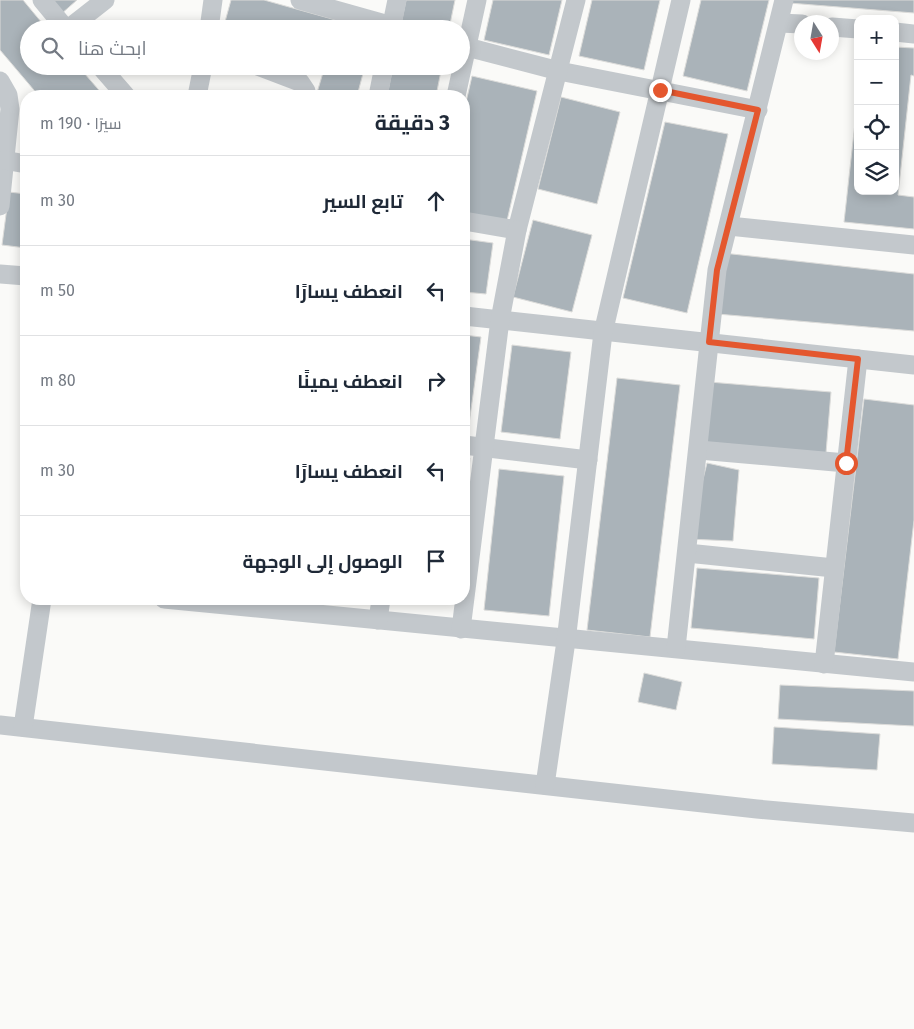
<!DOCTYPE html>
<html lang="ar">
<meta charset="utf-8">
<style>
:root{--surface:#fff;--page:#f6f6f7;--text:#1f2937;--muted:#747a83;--line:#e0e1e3}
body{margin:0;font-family:"Fira Sans",Cairo,sans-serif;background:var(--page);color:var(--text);direction:rtl}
.controls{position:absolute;right:15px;top:15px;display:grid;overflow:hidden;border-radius:10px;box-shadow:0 2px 12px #0003}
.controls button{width:45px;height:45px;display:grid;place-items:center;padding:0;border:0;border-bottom:1px solid var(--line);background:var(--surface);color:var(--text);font:25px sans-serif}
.compass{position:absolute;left:794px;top:15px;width:45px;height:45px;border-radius:50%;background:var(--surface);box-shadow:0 2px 12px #0003;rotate:169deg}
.stop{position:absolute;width:15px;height:15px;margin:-11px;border:4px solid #e4572e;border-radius:50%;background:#fff}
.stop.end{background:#e4572e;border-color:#fff;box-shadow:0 1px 5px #0008}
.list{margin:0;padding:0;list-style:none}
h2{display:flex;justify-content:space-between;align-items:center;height:65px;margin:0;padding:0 20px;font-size:21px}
h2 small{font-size:16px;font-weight:400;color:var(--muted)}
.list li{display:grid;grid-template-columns:32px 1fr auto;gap:15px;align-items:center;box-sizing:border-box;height:90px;padding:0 20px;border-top:1px solid var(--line)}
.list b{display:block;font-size:19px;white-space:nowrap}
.list em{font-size:16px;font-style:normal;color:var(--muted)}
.icon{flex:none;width:28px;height:28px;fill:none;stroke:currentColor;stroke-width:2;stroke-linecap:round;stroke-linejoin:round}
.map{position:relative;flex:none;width:914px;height:1029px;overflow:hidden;direction:ltr}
.search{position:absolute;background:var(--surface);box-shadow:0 2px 12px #0003;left:20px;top:20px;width:450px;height:55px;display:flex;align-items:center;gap:12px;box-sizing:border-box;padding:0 18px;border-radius:28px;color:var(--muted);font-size:19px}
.panel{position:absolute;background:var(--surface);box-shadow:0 2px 12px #0003;left:20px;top:90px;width:450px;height:515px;border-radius:20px;direction:rtl}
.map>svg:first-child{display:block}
.building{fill:#aab3b9;stroke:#dcdcda}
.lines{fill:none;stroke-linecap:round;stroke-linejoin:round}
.street{stroke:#c3c8cc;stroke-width:19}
.route{stroke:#e4572e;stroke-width:6}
</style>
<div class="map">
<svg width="914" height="1029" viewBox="0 0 914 1029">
<rect width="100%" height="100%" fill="#fafaf8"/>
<g class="building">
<path d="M0,0H23L47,29H29V66H78L104,96H39L0,50Z"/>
<path d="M48,0H77L60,15Z"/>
<path d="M231,0H264L368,29H223Z"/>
<path d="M406,0H455L449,29H400Z"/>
<path d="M493,0H562L549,55L484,40Z"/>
<path d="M592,0H660L644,70L579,56Z"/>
<path d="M701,0H769L747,91L683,76Z"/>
<path d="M790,0H914V13L789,3Z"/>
<path d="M895,47L914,48V76L911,75L898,195L914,197V229L844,222L858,96V191H895Z"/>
<path d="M325,66H365L357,96H316Z"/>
<path d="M393,66H442L436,96H387Z"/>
<path d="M472,76L537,91L506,225L464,215V111Z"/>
<path d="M561,97L620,112L597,204L538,189Z"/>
<path d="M665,122L728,134L687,313L623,298Z"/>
<path d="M9,192L26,194V248L2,245Z"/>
<path d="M533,220L592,235L572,312L513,297Z"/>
<path d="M464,239L493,243L486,294L464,292Z"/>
<path d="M723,253L914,274V331L717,314Z"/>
<path d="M464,335L481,337L469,424H464Z"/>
<path d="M512,345L571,352L560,439L501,432Z"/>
<path d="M617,378L680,385L650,637L587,630Z"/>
<path d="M709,382L831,392L826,453L703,442Z"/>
<path d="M864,399L914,405V520L898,659L834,652Z"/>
<path d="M464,457L470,458L464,521Z"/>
<path d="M707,463L739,470L733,541L688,539Z"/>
<path d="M499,469L564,476L549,616L484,610Z"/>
<path d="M697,568L819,578L814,639L691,628Z"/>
<path d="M644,673L682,682L676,710L638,702Z"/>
<path d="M780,685L914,691V726L778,719Z"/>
<path d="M774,727L880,734L877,770L772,764Z"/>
</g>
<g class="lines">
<g class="street">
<path d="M42,0L66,29"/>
<path d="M300,0L392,26"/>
<path d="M779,23L802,24"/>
<path d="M832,27L858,29"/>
<path d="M68,29L105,0"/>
<path d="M209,29L213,0"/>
<path d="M391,29L397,0"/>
<path d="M895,32L914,34"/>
<path d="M467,47L559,71L758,110"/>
<path d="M100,66L126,96"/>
<path d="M258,66L300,82L306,91L304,96"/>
<path d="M0,81L8,95L10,109L0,206"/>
<path d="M197,96L203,66"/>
<path d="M378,96L384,66"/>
<path d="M456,96L477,0"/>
<path d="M4,160L26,164"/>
<path d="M464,221L517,230L576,0"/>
<path d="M729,226L914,245"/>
<path d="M0,274L26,276"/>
<path d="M464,316L914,365"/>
<path d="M464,445L588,460"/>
<path d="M699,450L846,463"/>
<path d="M687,553L834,568"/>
<path d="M164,599C414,624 664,649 914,672"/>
<path d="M378,620L381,599"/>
<path d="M461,629L500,320L517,230"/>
<path d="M676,648L717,270L784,0"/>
<path d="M824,664L858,359"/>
<path d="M0,725L757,809L914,823"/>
<path d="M23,727L42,599"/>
<path d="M545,785L566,641L603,333L681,0"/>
</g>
</g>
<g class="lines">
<path class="route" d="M660,90L758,110L717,270L709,342L858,359L846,463"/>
</g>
</svg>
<div class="controls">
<button>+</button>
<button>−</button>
<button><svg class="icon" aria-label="locate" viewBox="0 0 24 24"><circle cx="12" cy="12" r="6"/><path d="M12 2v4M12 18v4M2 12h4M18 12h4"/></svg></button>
<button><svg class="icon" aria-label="layers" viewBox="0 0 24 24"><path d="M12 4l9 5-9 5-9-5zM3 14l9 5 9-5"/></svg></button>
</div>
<svg class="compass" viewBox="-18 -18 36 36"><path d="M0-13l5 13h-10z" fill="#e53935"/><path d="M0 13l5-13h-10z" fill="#747a83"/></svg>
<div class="stop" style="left:846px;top:463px"></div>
<div class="stop end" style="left:660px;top:90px"></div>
<div class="search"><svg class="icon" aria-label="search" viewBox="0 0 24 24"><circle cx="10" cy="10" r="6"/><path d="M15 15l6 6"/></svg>ابحث هنا</div>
<section class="panel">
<h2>3 دقيقة<small>سيرًا · 190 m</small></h2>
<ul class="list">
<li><svg class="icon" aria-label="ahead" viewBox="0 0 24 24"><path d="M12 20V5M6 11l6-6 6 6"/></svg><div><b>تابع السير</b></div><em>30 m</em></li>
<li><svg class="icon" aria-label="left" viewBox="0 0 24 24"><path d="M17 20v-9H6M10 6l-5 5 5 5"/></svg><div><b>انعطف يسارًا</b></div><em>50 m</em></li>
<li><svg class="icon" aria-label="right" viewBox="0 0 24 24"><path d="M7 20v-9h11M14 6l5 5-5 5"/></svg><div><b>انعطف يمينًا</b></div><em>80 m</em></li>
<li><svg class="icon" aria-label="left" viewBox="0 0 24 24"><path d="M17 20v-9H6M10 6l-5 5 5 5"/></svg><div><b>انعطف يسارًا</b></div><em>30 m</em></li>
<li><svg class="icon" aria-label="arrive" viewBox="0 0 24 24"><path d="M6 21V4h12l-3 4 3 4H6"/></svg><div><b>الوصول إلى الوجهة</b></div></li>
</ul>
</section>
</div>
